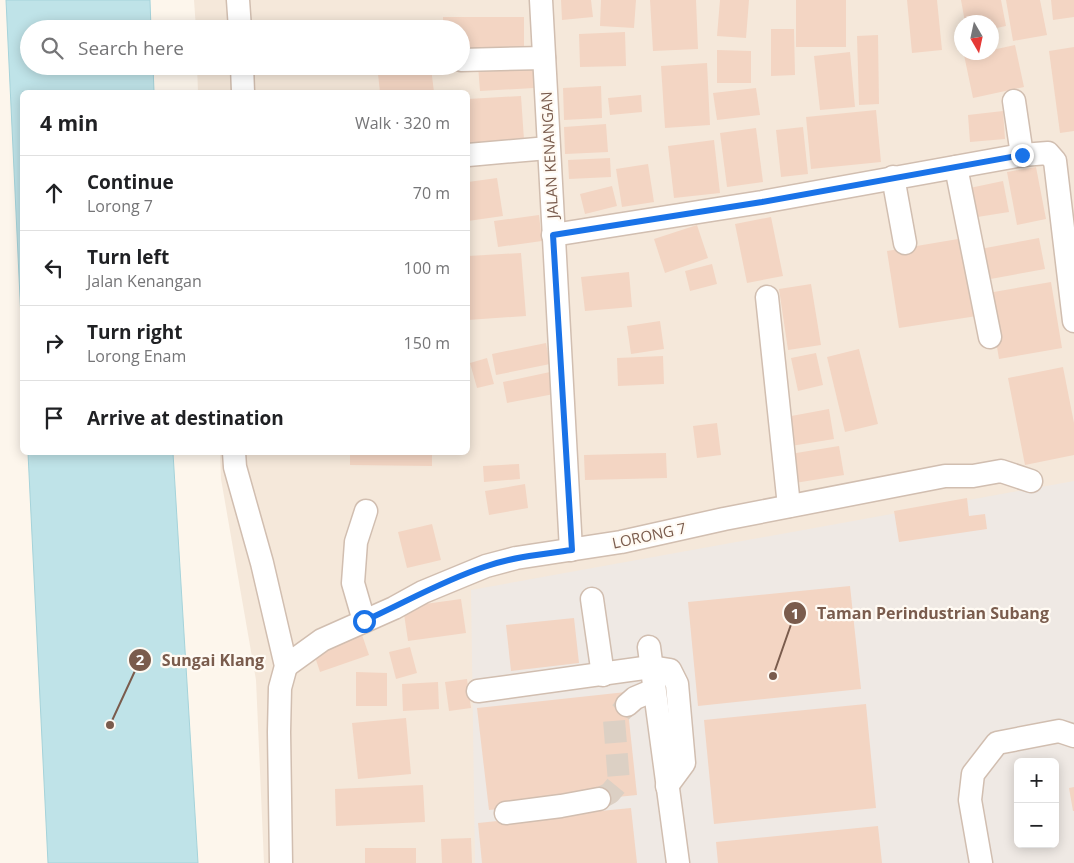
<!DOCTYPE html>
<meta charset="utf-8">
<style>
:root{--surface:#fff;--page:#f6f6f6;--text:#202124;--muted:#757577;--line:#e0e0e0}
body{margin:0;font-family:"Open Sans",sans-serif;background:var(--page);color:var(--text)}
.controls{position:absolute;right:15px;bottom:15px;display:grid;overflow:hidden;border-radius:8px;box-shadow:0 2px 12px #0003}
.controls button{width:45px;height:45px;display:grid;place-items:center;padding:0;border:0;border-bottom:1px solid var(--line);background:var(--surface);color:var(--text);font:25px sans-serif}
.compass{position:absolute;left:954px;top:15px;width:45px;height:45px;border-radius:50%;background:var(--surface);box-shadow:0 2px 12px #0003;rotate:171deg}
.stop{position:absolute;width:15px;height:15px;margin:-11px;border:4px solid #1a73e8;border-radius:50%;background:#fff}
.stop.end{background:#1a73e8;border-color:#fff;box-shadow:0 1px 5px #0008}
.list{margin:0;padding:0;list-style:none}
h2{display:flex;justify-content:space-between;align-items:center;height:65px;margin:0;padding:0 20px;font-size:21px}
h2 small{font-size:16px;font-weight:400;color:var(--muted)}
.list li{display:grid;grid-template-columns:32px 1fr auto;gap:15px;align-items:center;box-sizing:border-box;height:75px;padding:0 20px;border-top:1px solid var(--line)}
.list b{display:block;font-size:19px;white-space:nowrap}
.list p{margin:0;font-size:16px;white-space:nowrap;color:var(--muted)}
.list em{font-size:16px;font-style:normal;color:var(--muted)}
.icon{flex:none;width:28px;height:28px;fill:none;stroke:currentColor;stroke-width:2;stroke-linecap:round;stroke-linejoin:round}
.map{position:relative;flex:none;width:1074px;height:863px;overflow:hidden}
.search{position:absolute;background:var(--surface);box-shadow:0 2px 12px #0003;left:20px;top:20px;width:450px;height:55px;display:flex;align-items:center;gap:12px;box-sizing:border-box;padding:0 18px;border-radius:28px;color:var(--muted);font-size:19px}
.panel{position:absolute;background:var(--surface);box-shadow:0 2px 12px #0003;left:20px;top:90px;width:450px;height:365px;border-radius:8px}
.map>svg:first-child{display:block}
.residential{fill:#f5e8da;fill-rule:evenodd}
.industrial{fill:#efe9e4;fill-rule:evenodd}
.water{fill:#bfe3e8;stroke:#a5d3da}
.building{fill:#f3d5c3}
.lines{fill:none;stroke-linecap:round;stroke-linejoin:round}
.minor-tunnel{stroke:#dcd0c4;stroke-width:22;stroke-dasharray:22 11;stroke-linecap:butt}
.minor-casing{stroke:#d1beb0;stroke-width:25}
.minor{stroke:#fff;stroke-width:22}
.route{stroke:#1a73e8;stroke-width:6}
.labels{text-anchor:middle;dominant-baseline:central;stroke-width:4.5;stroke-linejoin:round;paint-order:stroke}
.street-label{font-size:15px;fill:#7a5c4d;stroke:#fffaf3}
.leader{fill:none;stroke:#7a5c4d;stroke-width:2}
.callout-dot{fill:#7a5c4d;stroke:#fffaf3;stroke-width:2}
.mark-label{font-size:15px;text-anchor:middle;font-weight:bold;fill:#fff}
.callout-label{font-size:16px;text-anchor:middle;font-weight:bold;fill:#7a5c4d;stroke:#fffaf3;stroke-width:4.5;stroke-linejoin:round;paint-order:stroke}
</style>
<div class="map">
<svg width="1074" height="863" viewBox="0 0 1074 863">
<rect width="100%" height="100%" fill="#fdf6ec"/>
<path class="residential" d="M194,0H1074V863H264L256,680L221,479L220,453L468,452V92H198L197,66H461V29H196ZM962,22H992V52H962ZM1018,762H1055V844H1018Z"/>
<path class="industrial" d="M1074,481V863H475L471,590ZM1018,762H1055V844H1018Z"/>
<g class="water">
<path d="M6,0H150L151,29H29V66H153L154,92H22V340Z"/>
<path d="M28,453H173L198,863H48Z"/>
</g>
<g class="building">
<path d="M561,0H591L593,17L562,20Z"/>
<path d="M601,0H636L634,28L600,26Z"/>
<path d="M650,0H696L698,49L653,51Z"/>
<path d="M720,0H749L746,38L717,36Z"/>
<rect x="796" y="0" width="50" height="47"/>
<path d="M907,0H937L942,50L912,53Z"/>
<path d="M961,0H1001L1006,26L992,29V22H965Z"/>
<path d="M1006,0H1040L1047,35L1013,41Z"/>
<path d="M1051,0H1074V17L1053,20Z"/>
<path d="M443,17H524V53H461V29H443Z"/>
<path d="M771,29H794L795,75L771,76Z"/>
<path d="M625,32L626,66L580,67L579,34Z"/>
<path d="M878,35L879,104L859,105L857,36Z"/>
<path d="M1015,45L1024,87L973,98L964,55L992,52V50Z"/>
<path d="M1074,47V131L1060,133L1049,51Z"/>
<path d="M717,50L751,51V83H717Z"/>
<path d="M850,52L855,107L820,110L814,56Z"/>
<path d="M533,62L534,88L480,91L478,65Z"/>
<path d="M707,63L710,125L665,128L661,66Z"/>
<path d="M431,68L434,92H380L378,74Z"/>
<path d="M601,86L602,118L564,120L563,88Z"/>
<path d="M756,88L760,115L717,120L713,93Z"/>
<path d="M641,95L642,112L610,115L608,98Z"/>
<path d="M521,96L524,140L468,144V99Z"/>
<path d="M876,110L881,162L811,169L806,117Z"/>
<path d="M1003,111L1005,139L970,142L968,115Z"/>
<path d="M606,124L608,152L565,154L564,127Z"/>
<path d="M803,127L808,174L781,177L776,130Z"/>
<path d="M756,128L763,182L727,187L720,133Z"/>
<path d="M714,140L720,193L674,198L668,146Z"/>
<path d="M610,158L611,177L569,179L568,160Z"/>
<path d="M648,164L654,202L622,207L616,169Z"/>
<path d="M1036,167L1046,219L1017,225L1007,172Z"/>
<path d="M497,178L503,216L468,221V182Z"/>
<path d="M1003,181L1009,212L971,218L965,189Z"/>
<path d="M612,186L617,206L585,214L580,194Z"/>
<path d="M539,215L542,241L498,247L494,221Z"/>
<path d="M771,217L783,276L747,283L735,224Z"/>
<path d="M697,225L708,258L665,273L654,239Z"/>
<path d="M964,238L977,316L899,328L887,251Z"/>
<path d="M1039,238L1045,269L985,280L980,249Z"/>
<path d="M521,253L526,316L468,320V256Z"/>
<path d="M712,264L717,284L690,291L685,271Z"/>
<path d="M629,272L632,307L585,311L581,277Z"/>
<path d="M1051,282L1062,348L999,359L988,293Z"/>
<path d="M811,284L821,345L788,350L779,289Z"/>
<path d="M660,321L664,349L631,354L627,326Z"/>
<path d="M546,343L550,364L496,375L492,354Z"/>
<path d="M859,349L878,424L845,432L827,357Z"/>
<path d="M816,353L823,385L798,391L791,358Z"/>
<path d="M663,356L664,384L618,386L617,358Z"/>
<path d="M487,358L494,384L477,388L470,363Z"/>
<path d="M1063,367L1074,423V455L1025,465L1008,378Z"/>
<path d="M550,372L554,394L507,403L503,382Z"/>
<path d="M829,409L834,439L791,446L786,417Z"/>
<path d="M717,423L721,455L697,458L693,426Z"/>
<path d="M839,446L844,475L795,483L790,454Z"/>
<path d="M350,452H432V466L350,465Z"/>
<path d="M666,453L667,478L585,480L584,455Z"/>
<path d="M519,464L520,479L484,482L483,466Z"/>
<path d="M525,484L528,508L489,515L485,491Z"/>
<path d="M967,498L969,516L985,514L987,529L899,542L894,511Z"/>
<path d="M432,524L441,560L407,568L398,532Z"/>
<path d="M850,586L861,689L698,706L688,602Z"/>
<path d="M461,599L466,633L408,641L403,607Z"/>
<path d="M574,618L579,663L511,671L506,625Z"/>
<path d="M361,632L369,655L320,672L312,648Z"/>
<path d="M410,647L417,673L396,679L389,652Z"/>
<path d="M356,672L387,673V706H356Z"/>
<path d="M467,679L471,708L449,711L445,682Z"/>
<path d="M438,682L439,709L403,711L402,684Z"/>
<path d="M626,692L637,795L489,810L477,708Z"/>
<path d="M866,704L876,808L714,824L704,720Z"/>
<path d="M406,718L411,774L358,779L352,723Z"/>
<path d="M423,785L425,822L336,826L335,789Z"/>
<path d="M1074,787V811H1073L1069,788Z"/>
<path d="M631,808L637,863H482L478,823Z"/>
<path d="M878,826L882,863H718L716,842Z"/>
<path d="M471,838L472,863H442L441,839Z"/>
<rect x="365" y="848" width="51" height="15"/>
</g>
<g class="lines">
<path class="minor-tunnel" d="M599,799L610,793L619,782L614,720L627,705"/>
<g class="minor-casing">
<g id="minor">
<path d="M238,0L240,29"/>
<path d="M541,0L571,550"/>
<path d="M461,60L544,58"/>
<path d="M242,66L243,92"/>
<path d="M1014,101L1022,155"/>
<path d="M468,155L548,148"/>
<path d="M956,167L990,337"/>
<path d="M893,177L905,243"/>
<path d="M553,235L762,202L1022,155L1048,153L1055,161L1074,321"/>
<path d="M767,297L789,506"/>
<path d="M234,452L235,467L262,563L286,666L280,688L279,732L281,863"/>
<path d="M592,599L603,675"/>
<path d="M364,621L353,583L356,542L366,511"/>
<path d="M649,647L678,863"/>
<path d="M286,666L322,640L394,608L423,592L486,566L516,558L621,542L724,519L945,476H973L1001,471L1031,481"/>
<path d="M478,691L651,667L670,670L677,684L684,763L667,786"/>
<path d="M627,705L635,698L654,690"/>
<path d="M506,813L561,806L599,799"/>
<path d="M981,863L970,800L973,774L997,743L1059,731L1074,736"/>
</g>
</g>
<use href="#minor" class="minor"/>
</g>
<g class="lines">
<path class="route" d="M364,621C404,603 442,581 484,567C512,557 542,554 572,550L553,235L762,202L1022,155"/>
</g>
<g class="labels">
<g class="street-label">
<text transform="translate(549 155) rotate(-93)">JALAN KENANGAN</text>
<text transform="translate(649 535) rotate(-12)">LORONG 7</text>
</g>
</g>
<path class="leader" d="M773 676L795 613M110 725L140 660"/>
<g class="callout-dot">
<circle cx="773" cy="676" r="5"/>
<circle cx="110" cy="725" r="5"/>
<circle cx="795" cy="613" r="12"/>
<circle cx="140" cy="660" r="12"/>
</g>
<g class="mark-label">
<text x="795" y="619">1</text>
<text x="140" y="665">2</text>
</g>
<g class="callout-label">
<text x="933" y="619">Taman Perindustrian Subang</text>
<text x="213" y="666">Sungai Klang</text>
</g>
</svg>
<div class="controls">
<button>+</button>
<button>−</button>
</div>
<svg class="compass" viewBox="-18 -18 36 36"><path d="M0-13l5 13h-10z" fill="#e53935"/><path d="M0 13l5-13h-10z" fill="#757577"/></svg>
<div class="stop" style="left:364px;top:621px"></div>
<div class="stop end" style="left:1022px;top:155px"></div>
<div class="search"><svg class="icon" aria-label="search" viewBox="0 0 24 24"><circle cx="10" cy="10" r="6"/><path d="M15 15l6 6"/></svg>Search here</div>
<section class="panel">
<h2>4 min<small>Walk · 320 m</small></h2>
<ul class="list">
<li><svg class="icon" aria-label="ahead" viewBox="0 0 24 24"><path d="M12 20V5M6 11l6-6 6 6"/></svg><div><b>Continue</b><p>Lorong 7</p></div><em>70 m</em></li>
<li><svg class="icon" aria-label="left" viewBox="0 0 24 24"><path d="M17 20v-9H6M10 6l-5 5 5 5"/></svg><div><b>Turn left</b><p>Jalan Kenangan</p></div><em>100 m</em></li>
<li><svg class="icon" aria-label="right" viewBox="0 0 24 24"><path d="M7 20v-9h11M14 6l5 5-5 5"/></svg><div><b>Turn right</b><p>Lorong Enam</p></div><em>150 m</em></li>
<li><svg class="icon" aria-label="arrive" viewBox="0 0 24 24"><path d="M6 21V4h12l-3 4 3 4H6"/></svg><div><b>Arrive at destination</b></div></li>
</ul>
</section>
</div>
